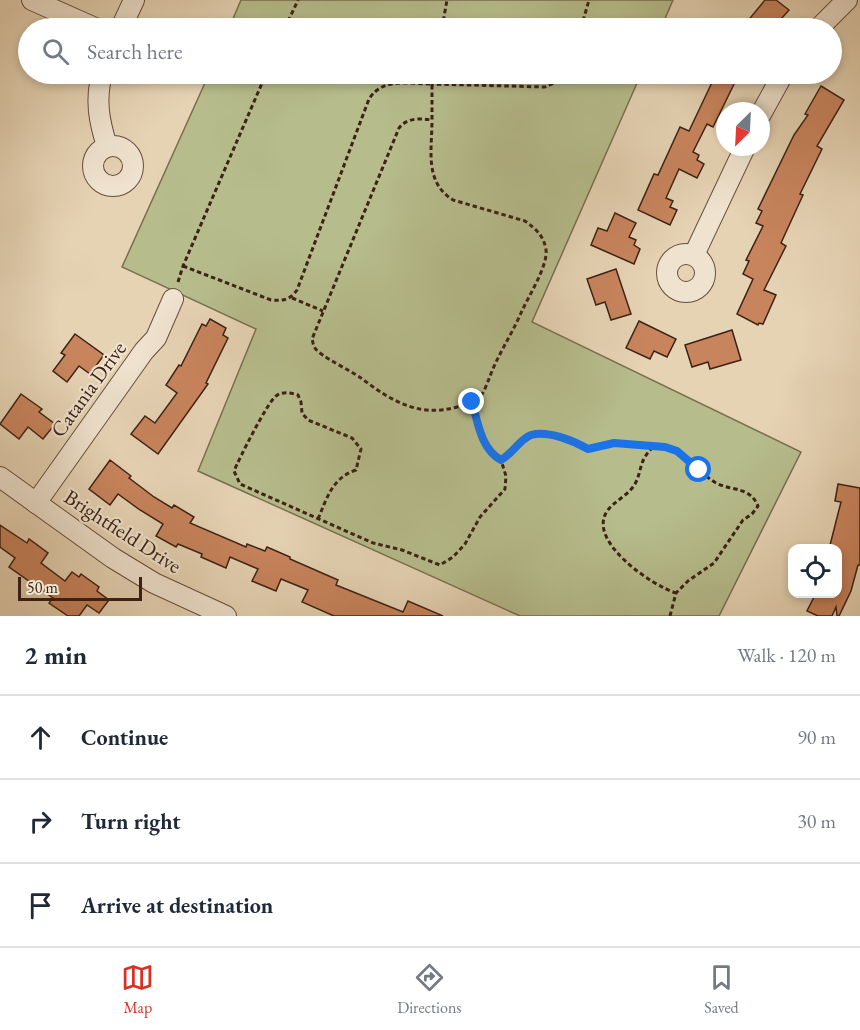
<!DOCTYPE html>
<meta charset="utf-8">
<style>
:root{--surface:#fff;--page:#f2f2f3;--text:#1f2937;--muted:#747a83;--line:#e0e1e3;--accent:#d93025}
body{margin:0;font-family:"EB Garamond",serif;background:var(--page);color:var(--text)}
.controls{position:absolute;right:18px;bottom:18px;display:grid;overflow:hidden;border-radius:12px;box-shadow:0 3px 9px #0003}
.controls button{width:54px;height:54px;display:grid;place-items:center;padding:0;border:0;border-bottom:2px solid var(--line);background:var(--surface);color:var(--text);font:30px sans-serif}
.compass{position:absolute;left:716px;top:102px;width:54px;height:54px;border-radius:50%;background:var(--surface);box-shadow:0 3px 9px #0003;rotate:204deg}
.scale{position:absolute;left:18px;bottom:15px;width:124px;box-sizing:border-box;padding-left:6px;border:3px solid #3d2214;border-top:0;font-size:16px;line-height:21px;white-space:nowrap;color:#3d2214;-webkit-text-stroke:4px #efe2ce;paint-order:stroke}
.stop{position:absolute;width:18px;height:18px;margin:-14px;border:4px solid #1a73e8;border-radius:50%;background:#fff}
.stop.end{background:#1a73e8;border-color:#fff;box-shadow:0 2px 6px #0008}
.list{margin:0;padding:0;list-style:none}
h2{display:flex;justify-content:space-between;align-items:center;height:78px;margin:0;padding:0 24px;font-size:26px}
h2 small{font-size:20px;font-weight:400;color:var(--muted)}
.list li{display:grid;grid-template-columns:39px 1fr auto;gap:18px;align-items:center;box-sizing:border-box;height:84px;padding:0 24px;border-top:2px solid var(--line)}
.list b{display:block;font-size:22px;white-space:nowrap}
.list em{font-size:20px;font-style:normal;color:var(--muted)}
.icon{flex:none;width:33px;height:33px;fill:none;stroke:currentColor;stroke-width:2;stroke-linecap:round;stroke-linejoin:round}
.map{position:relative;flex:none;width:860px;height:616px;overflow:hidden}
.search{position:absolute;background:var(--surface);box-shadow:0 3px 9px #0003;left:18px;right:18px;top:18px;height:66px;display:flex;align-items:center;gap:15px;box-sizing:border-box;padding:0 21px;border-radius:33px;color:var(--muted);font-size:22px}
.sheet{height:330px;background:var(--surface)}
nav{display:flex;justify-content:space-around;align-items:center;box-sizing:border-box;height:84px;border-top:2px solid var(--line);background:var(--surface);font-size:16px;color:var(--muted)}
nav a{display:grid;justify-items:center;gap:3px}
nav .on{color:var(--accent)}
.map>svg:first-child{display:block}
.green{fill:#b6bc8c;stroke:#7a6f50;stroke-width:1.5}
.building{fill:#c8845d;stroke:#3d2214;stroke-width:1.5}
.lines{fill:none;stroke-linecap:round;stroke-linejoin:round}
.minor-casing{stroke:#674e3c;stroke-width:22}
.path{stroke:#3d2214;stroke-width:3;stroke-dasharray:4.5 3;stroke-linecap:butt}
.minor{stroke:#efe2ce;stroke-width:20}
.route{stroke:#1a73e8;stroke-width:8}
.labels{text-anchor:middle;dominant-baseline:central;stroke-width:4.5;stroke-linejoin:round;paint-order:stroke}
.street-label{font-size:21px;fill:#3d2214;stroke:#efe2ce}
</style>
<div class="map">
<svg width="860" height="616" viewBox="0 0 860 616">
<rect width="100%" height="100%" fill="#e6d3b4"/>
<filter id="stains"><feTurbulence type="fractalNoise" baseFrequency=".00333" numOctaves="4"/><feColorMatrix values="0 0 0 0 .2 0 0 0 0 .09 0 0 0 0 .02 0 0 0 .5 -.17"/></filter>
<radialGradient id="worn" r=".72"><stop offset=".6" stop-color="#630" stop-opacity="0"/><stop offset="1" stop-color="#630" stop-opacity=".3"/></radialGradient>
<g class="green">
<path d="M241,0H673L661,28H229Z"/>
<path d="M209,74H641L532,322L801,452L719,616H520L198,471L256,329L122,267Z"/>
</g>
<g class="building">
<path d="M765,0H776L789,10L773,28H753L746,23Z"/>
<path d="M716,74H739L713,127L707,124L693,152L699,155L697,160L704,164L697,178L679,169L666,198L673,201L670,207L677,210L670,225L638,210L654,174L658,175L680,127L689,131Z"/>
<path d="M821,86L844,100L817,146L822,149L800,194L803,195L781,243L786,246L764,290L776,295L763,324L759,323L758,325L737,314L753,279L743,274L749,261L746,260L763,226L756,223L762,211L758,209L794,135L808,115L805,114Z"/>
<path d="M615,213L636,223L629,237L636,240L634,245L640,249L634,264L591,245L598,228L607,231Z"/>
<path d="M616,269L631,314L611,320L605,302L596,305L587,279Z"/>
<path d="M210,319L226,328L223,335L228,338L206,383L208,384L158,454L131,434L145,416L155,423L177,393L166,385L179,365L181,366L202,324L206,326Z"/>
<path d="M639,321L676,339L667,357L654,351L650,359L626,348Z"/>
<path d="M732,330L741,360L710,369L708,362L692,367L685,345Z"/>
<path d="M75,334L104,355L90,374L79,366L67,382L53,371L65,355L61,353Z"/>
<path d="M21,394L42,409L39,412L55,424L43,439L28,427L19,439L0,424Z"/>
<path d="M110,460L131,476L129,478L154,497L172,508L174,505L194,517L190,523L246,547L247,544L265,551L267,547L290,557V559L338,580L336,585L403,612L408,601L443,616H334L302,602L308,590L281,579L276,591L252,581L258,569L230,557L226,568L201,557L202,554L178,544L176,547L156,536L163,524L140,510L118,494L110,505L89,489Z"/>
<path d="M838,484L860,488V565H858L851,591L839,616H837L836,607L832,616H818L807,611L814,597L805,594H837V549H829L841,502L835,501Z"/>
<path d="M0,525L27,543L29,539L48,553L41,563L65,581L72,572L79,577L81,574L99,587L97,591L109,600L99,613L87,605L79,616H68L49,603L53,598L9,567L15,558L0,547Z"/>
</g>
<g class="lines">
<g class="minor-casing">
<g id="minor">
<path d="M32,0L95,28"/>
<path d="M121,28L134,0"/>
<path d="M819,28L847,0"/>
<path d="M102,74C95,100 99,121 107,146"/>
<path d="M761,114L783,74"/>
<circle cx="113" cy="166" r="20"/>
<circle cx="686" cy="273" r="19"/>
<path d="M694,255L745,147"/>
<path d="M0,477L113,558L154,583L226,616"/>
<path d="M36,503L144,351L156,338L173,299"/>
</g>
</g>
<g class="path">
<path d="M285,28L298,0"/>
<path d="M442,28L447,0"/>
<path d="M581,28L589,0"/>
<path d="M434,74L432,84L545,87L563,79L567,74"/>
<path d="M183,266L271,300C283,301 290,300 297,290L369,99C383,77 409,84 432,84V120C419,118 407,118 399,128L312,339C313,342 313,345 315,348C321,357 350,370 361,378C390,400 418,418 457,407C464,405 473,403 478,399C484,394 486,385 489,379C497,356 511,336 521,313C528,297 548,266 546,250C544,236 536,229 525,221L453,200C424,182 432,150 432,120"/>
<path d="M178,282L183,266L266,74"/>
<path d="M292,298L323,311"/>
<path d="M472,402C479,423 481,449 501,460C512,454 520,439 531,435C548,430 574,441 588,449L614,443L653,447"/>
<path d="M318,519C327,498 332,478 356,470L361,449L352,438L308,420L302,413L301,402L298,395C291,393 283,391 276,396C267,403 239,459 234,471L240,484L373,543L402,550L440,565L453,557L465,544L480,517L505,489L506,476L501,460"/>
<path d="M670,616L676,593L688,581L714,563L743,520L752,514L758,506C750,487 734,491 718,484C702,476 692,459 676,451C669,447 660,447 653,447C638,462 643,468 635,484C628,496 612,502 606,513C589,543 653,586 676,593"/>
</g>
<use href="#minor" class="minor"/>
</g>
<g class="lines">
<path class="route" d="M472,402C478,423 481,449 501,460C512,454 520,439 531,435C548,430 574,441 588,449L614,443L665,447L677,451L699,470"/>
</g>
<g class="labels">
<g class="street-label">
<text transform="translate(88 389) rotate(-54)">Catania Drive</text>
<text transform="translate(123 531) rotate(33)">Brightfield Drive</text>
</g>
</g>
<rect width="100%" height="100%" filter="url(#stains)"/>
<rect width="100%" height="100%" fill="url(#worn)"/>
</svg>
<div class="controls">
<button><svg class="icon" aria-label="locate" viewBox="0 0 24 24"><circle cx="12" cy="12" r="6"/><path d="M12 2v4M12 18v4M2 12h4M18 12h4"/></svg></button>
</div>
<svg class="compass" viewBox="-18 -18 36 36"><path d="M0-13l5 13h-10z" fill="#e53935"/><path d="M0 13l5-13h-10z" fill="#747a83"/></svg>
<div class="scale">50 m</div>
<div class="stop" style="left:699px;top:470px"></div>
<div class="stop end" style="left:472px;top:402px"></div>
<div class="search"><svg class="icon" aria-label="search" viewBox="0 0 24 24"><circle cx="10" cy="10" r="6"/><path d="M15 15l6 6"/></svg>Search here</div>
</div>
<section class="sheet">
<h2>2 min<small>Walk · 120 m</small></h2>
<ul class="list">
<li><svg class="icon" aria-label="ahead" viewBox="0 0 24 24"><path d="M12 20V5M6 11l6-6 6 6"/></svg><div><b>Continue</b></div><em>90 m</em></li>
<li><svg class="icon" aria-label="right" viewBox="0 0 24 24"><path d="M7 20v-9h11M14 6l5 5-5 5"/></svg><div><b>Turn right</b></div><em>30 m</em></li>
<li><svg class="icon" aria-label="arrive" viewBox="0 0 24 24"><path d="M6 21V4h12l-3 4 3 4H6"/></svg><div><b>Arrive at destination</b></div></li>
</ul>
</section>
<nav>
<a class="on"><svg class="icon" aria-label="map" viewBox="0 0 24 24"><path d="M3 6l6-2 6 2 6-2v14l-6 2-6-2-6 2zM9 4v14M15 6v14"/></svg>Map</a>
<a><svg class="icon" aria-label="directions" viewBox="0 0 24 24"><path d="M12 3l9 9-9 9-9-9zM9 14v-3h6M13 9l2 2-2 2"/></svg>Directions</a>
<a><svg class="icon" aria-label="saved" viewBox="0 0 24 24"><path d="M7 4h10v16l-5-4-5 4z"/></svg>Saved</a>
</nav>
